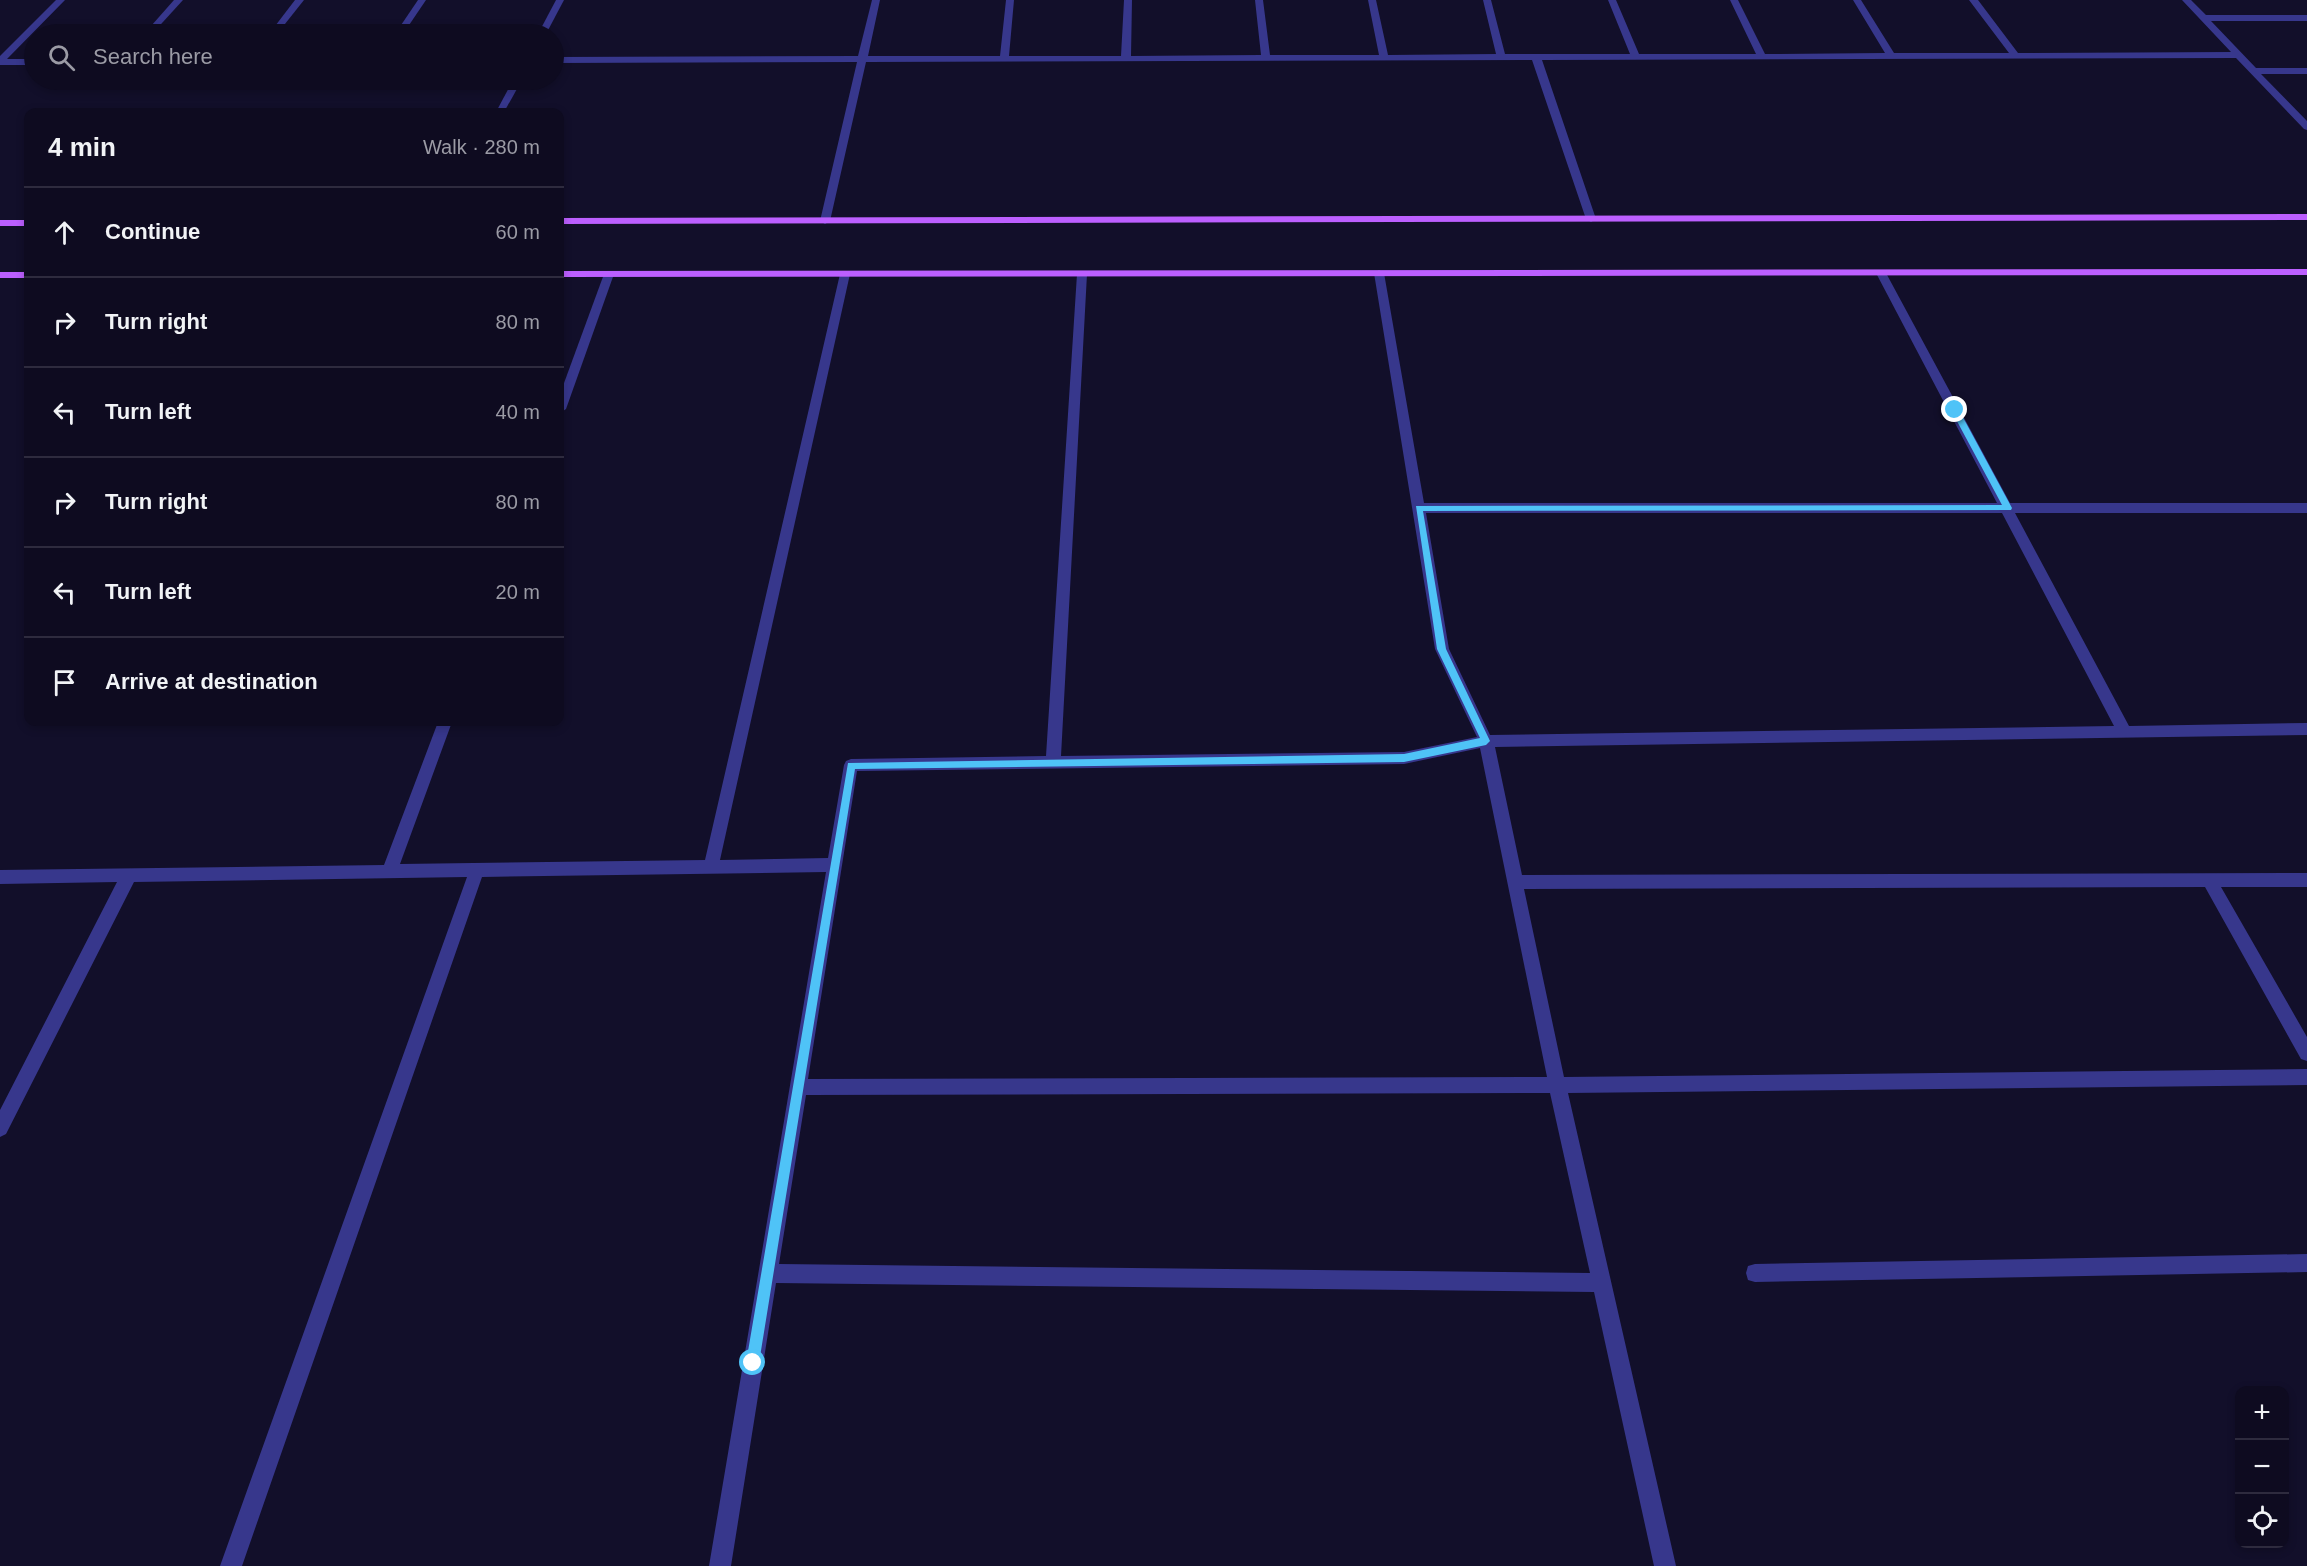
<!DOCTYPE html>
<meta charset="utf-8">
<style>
:root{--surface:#0e0b20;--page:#171429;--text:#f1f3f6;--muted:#9b9ba5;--line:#2e2b3e}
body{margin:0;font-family:Helvetica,sans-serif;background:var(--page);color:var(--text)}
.controls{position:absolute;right:18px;bottom:18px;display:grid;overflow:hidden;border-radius:12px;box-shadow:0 3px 9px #0003}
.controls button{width:54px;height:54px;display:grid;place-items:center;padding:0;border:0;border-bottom:2px solid var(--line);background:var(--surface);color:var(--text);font:30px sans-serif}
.stop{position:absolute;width:18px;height:18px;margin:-14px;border:4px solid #4fc3f7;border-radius:50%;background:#fff}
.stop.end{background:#4fc3f7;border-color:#fff;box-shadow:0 2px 6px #0008}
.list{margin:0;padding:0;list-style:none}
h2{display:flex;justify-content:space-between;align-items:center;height:78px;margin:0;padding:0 24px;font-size:26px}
h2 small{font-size:20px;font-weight:400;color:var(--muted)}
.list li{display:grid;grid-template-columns:39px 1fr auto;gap:18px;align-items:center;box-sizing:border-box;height:90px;padding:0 24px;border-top:2px solid var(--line)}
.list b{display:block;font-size:22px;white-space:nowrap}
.list em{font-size:20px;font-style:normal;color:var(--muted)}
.icon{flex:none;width:33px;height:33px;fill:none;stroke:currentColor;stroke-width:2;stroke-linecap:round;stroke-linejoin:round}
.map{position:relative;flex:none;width:2307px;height:1566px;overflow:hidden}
.search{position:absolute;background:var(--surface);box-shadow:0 3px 9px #0003;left:24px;top:24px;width:540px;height:66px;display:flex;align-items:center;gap:15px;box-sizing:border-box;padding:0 21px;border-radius:33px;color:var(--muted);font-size:22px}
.panel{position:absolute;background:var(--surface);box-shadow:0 3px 9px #0003;left:24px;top:108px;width:540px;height:618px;border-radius:12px}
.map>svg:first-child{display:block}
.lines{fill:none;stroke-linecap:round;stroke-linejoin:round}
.minor{fill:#37378c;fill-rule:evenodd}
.major{fill:#bc5fff;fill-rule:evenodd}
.route{fill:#4fc3f7}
</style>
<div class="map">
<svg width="2307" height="1566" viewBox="0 0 2307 1566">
<rect width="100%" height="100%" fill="#120f2a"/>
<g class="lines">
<g class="minor">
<path d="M56,0H65L7,59H34V65H0V56Z"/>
<path d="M174,0H183L152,34H144Z"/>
<path d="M295,0H304L277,34H269Z"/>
<path d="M418,0H426L403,34H395Z"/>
<path d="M556,0H564L546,34H538Z"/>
<path d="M872,0H880L868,56H1000L1006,0H1014L1009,56H1121L1124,0H1132L1131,56L1261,55L1255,0H1263L1270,55H1379L1368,0H1376L1388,55L1496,54L1483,0H1491L1505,54H1630L1608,0H1616L1639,54H1756L1730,0H1738L1765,54L1885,53L1853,0H1861L1894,53H2009L1969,0H1978L2018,53L2231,52L2182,0H2191L2206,15H2307V21H2211L2256,68H2307V74H2261L2307,121V130L2304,129L2236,58L1542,60L1596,219L1591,222L1586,219L1532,60L866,62L830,221L825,224L820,221L857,62L554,63V57L858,56Z"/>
<path d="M513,80H522L504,112H496Z"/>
<path d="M1379,270L1384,273L1424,503H1997L1876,273L1881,270L1886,273L2010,503H2307V513H2015L2129,726L2307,723V735L1495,747L1522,875L2307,873V887H2221L2307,1037V1061L2301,1059L2205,887L1524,889L1564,1077L2307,1069V1085L1568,1093L1676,1566H1654L1594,1292L776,1283L731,1566H709L826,872L482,877L242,1566H220L467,877L134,882L6,1134L0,1137V1110L117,882L0,884V870L384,865L438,722H452L400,864L705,860L840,274L845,271L850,274L720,860L828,858L844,765L846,761L851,759L1046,756L1077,274L1082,271L1087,274L1061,756L1404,752L1477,737L1435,649L1374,273ZM1426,513H2002L2114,726L1490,735L1449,649ZM1480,748L1547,1077L808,1079L857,771L1404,764ZM1550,1093L1590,1273L779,1264L806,1095Z"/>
<path d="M609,271L614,274L566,409L560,413V394L604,274Z"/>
<path d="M2307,1254V1272L1755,1282L1748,1280L1746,1273L1748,1266L1755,1264Z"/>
</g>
<g class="major">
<path d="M2307,214V220L560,224V218Z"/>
<rect x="0" y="220" width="28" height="6"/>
<path d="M2307,269V275L560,277V271Z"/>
<rect x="0" y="272" width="28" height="6"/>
</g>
</g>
<path class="route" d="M1955,407L1959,410L2012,508L2011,510L1423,511L1446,649L1490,741L1486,745L1404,762L855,769L759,1363L757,1368L753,1369L748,1368L746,1363L848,763L1404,754L1480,738L1437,649L1416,506L2002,505L1951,410Z"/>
</svg>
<div class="controls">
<button>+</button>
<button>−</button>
<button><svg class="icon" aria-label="locate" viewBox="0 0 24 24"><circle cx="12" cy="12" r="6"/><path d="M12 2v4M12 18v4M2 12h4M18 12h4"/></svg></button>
</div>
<div class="stop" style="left:753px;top:1363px"></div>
<div class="stop end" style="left:1955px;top:410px"></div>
<div class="search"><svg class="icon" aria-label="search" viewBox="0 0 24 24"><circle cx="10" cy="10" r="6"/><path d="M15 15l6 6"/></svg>Search here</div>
<section class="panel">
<h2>4 min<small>Walk · 280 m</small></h2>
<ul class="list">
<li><svg class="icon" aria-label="ahead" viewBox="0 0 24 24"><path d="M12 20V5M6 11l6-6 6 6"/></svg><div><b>Continue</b></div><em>60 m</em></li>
<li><svg class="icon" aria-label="right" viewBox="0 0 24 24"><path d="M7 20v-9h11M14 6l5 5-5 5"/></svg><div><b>Turn right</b></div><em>80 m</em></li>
<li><svg class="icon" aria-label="left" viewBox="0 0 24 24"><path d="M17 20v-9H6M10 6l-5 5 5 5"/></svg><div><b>Turn left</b></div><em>40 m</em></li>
<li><svg class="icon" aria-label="right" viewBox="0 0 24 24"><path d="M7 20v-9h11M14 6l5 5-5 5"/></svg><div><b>Turn right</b></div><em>80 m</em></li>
<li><svg class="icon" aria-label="left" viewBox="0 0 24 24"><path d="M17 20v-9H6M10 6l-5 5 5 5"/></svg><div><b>Turn left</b></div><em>20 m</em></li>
<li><svg class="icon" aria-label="arrive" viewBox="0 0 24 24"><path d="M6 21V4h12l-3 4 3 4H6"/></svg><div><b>Arrive at destination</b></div></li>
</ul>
</section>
</div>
